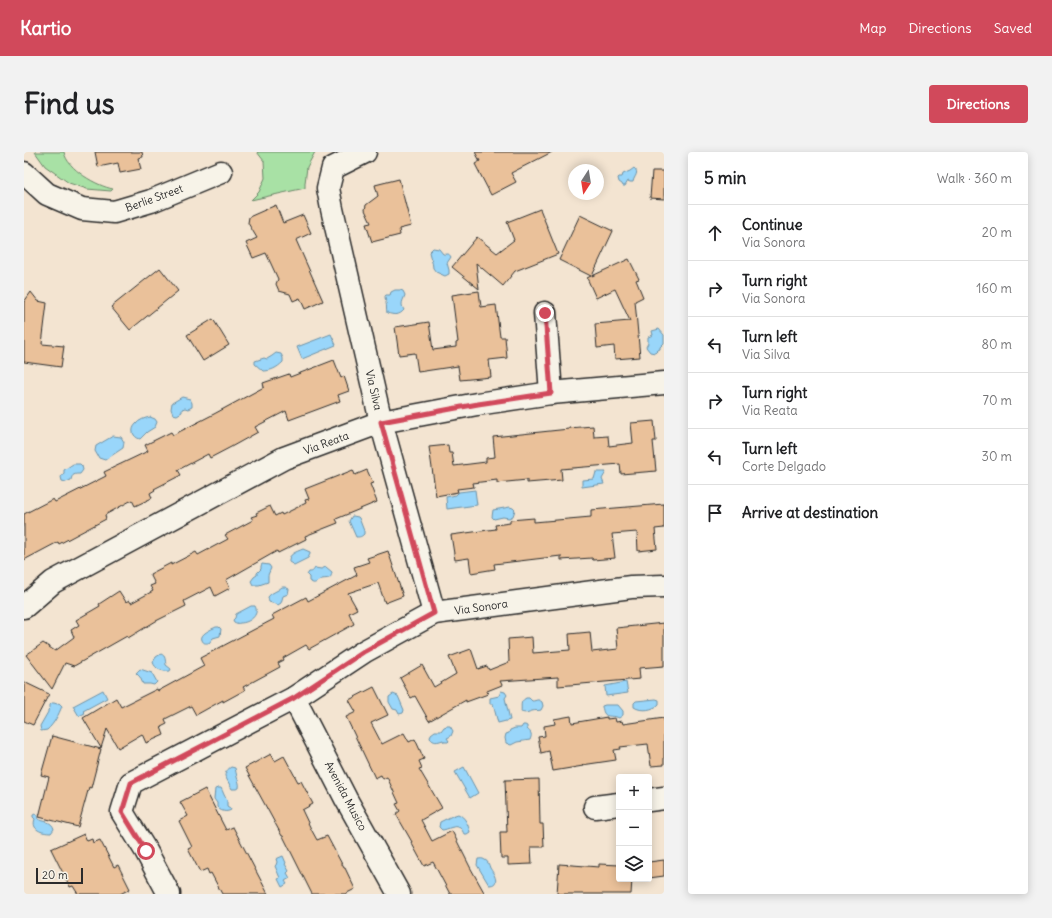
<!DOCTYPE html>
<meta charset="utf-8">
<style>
:root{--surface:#fff;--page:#f2f2f2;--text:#202124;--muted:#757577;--line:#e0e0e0;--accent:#d1495b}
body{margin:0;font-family:Delius,sans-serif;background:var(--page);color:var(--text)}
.controls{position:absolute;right:12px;bottom:12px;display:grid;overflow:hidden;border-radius:4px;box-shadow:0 2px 10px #0003}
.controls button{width:36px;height:36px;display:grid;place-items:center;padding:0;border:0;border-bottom:1px solid var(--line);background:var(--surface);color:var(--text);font:20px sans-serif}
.compass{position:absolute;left:544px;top:12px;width:36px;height:36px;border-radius:50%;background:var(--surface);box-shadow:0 2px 10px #0003;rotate:192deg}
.scale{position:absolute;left:12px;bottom:10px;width:47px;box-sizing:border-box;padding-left:4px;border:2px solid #2b2b2b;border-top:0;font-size:11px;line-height:14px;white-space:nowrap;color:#2b2b2b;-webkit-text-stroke:3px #f7f3e8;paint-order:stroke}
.stop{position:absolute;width:12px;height:12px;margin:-9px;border:3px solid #d1495b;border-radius:50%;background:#fff}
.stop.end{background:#d1495b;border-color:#fff;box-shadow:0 1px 4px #0008}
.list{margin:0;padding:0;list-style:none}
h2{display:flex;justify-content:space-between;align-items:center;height:52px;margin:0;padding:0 16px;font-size:17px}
h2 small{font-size:13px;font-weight:400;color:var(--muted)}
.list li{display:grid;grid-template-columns:26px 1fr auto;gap:12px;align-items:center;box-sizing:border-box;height:56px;padding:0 16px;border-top:1px solid var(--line)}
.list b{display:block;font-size:15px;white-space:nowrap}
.list p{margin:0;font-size:13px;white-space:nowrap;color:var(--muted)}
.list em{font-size:13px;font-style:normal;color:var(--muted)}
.icon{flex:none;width:22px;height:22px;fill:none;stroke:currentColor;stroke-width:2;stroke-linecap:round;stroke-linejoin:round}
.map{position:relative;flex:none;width:640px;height:742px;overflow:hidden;border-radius:4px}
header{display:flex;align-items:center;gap:24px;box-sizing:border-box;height:56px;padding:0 20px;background:var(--accent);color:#fff}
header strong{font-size:19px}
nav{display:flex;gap:22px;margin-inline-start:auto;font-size:14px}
.intro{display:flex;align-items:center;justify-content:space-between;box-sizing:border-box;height:96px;padding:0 24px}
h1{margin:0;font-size:28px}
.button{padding:10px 18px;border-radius:4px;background:var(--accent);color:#fff;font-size:14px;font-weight:700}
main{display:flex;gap:24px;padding:0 24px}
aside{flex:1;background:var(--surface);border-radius:4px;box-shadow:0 2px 10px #0003}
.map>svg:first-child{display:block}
.green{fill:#a8e1a5;stroke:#6a8668}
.water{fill:#99d6fa;stroke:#6d92a7}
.building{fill:#eac19a;stroke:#2b2b2b}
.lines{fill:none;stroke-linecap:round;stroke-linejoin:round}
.minor-casing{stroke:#2b2b2b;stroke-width:25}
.minor{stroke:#f7f3e8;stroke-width:22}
.route{stroke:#d1495b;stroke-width:5}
.labels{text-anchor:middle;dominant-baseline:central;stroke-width:3;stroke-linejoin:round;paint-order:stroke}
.street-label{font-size:11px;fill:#2b2b2b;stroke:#f7f3e8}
</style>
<header>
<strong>Kartio</strong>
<nav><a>Map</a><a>Directions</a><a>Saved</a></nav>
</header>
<div class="intro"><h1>Find us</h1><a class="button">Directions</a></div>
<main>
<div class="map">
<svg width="640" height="742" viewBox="0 0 640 742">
<rect width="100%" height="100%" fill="#f3e4d1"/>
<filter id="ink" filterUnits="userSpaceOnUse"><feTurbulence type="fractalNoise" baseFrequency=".025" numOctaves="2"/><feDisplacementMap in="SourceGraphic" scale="8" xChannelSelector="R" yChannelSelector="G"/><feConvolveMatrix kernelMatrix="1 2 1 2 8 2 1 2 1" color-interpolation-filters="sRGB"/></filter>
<g filter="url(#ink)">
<g class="green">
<path d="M11,0H40C43,17 73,34 89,37L87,39L63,37L45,31L21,14Z"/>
<path d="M233,0H291L283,15L281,31V36L227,48L235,40L241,26L240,9Z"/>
</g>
<g class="water">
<path d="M610,16C616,21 610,24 609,30H606L604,29L601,34H599L598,32L595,30L594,26L595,25H598L599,22L606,19Z"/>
<path d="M409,96L415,97L419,102C424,103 424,100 427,105L423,111L425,118V122L421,124L412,120L409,116C409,110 406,106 405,100Z"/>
<path d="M371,138H376L379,139L381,143C379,149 376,152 380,158C375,164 370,163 363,161C362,157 363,155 362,151C362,149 361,147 361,144L362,143H366L367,140Z"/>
<path d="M635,177L640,183V191L636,195V197L634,198L631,201L626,200L622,195L624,191V185L629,183L628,179Z"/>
<path d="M307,182L312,193L278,207L273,195Z"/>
<path d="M252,201L257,202L259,206V210C253,216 247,219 239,219L231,212V209L240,206L243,207L248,204Z"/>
<path d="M158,245L166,247L168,251V255L164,257L161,256L158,257V260L153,263L149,262L147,257L148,251Z"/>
<path d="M126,265L131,267L133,270L131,275L123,280L116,287C109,285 106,278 112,272C115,268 121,266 126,265Z"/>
<path d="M89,284L97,285L100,290L99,296L81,308L75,306L71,299L72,294Z"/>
<path d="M49,312H56L58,314L59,318L56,322C51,322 48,322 47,328L42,330L38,329L37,325L40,321V318Z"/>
<path d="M572,320H582L578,327L580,332L558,335V328L570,327Z"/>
<path d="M451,338L453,353L423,357L422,345L432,343L435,340Z"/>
<path d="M486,355L489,356L491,358L489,364L485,366L479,365L470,367L468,365L469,358Z"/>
<path d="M328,364H329L334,365L335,366L340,379V382C337,385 336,385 332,385L325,369Z"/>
<path d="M279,397L286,400V402L284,406L270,413L265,410C264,402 272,400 279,397Z"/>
<path d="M238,412L245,413L247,416L244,423V430L235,433H229L227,429L230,425L233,423V421L237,417V414Z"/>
<path d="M302,415L308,420C307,428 304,426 298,427C292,429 292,434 285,429V425L283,423L285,420C289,420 289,419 291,416L297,417Z"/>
<path d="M258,435H261L265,437L264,442L259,444L257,451L254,453L245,450L244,445C247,440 253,440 258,435Z"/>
<path d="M227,454H231C236,463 225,471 216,471C214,472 212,471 210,470L209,468L211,466L212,462Z"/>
<path d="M192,475H195L197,477L196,484L189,486L185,491C181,491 180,492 178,488C175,482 188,477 192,475Z"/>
<path d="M137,502C142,504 141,508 142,513L147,517L146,519C138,520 131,517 129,510L132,505Z"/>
<path d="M116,517L128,521L133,530L130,533L126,532H119L116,525L112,521Z"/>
<path d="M602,530L604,541L582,544L581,534Z"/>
<path d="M79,538L83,546L59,559L61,561L55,564L49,554Z"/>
<path d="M477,539L481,540L483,543L481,546L486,568L474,571L469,552H466V546L475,544Z"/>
<path d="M369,542L374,544L380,558L379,561L375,562L373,558L369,557L365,550V545Z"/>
<path d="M502,546H505L508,549C513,549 513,546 518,550L519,554L517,558C514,559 512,558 508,559C504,560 502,562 497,560C498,554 495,550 502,546Z"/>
<path d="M632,547L635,548V552C630,558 617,560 610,555V551L612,549Z"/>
<path d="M28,551H30L33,552L35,551L38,554C35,562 30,572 23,578L17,579L16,574L24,560V558L26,556V553Z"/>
<path d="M581,553H594L599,559V563L595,566C590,563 582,566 580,561C579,560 579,557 578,555V554Z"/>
<path d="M499,573H501L503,574V577C508,581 508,583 506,588L493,590L487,593L482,591L481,586L482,582L485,581L486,578L491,576H497Z"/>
<path d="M423,574H426L429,579L427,584L423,586L425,589L424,590H420L419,588C413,590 410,591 406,586L407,582L411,579H417L420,575Z"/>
<path d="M207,615L211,616C212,619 212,622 213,625C214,629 216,631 215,636L212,637H208L201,624C201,620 204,617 207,615Z"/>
<path d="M440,615L454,641L446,646L431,620Z"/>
<path d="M194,636H197C199,639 200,645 203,647V654L206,656L207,658C202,661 196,659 193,655V651L190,647L191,637Z"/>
<path d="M11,662L13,663L14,667C20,670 28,669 30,677L27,681C18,681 7,678 11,667L9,665V663Z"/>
<path d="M434,662C441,665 444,672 446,680L443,682H440C439,680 438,677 436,676C431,672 423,678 418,678L415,675L416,670L428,664Z"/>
<path d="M259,704L262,711L261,712L265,719L263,721L266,726L261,729L263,732L258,735L254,727L256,726L251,714L252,713L253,710L252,707Z"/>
<path d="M454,707C457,707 458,706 461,708C464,709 465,713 466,716C470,722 477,733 465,733L453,713Z"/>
</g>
<g class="building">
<path d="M71,0H118L119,5L114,6L117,17L96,21L94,11L74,15Z"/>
<path d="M451,0H528L487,21L492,30L467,43L451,12L456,9Z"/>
<path d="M628,19H640V47L626,46Z"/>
<path d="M375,27L387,74L375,77L376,83L348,90L342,72L347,71L341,58L342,53L354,44L351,33Z"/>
<path d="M252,53L259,71L279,63L287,81L272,88L299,149L281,157L276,146L269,149L266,142L255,139L252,132L254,127L242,101L229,106L222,91L233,86L224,71L225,65Z"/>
<path d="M516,57L534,102L491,119L479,134L452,111L455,137L428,115L453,85L473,101L490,88L483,70Z"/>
<path d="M556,63L589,79L568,124L605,107L615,127L612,128L619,145L611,149L616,205L591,207L590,194L573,196L571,172L606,169L591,137L572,146L563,126L567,124L535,108Z"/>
<path d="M136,116L154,139L106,178L87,155Z"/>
<path d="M455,139L457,155L472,153L476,185H481L483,206L465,208L467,225L436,228L434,214L394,220L391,201L375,203L371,175L405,170L409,198L432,195V191L434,190L428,143Z"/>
<path d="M7,140L14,149L23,151L18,192L40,194L37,215L0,210V150Z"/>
<path d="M189,167L205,193L179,209L163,183Z"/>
<path d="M310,208L317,226L320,224L325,239L314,243L316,249L265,268L262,259L231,275L234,280L207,295L186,306L184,302L154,318L157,323L130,337L131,338L126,341L128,346L111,354L108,348L81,363L82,367L35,392L34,390L0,408V362L29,347L31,350L82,324L80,320L124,299L121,293L147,280L149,283L190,262L240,235L239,231L265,222L266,225Z"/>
<path d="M630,269L632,289H629L632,319L597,322L596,312L537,317L538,328L503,331V328L473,331V328L449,331L450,335L433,337L434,340L412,344L405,295L424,293L425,301H428L430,314L462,310V306L471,305L469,285L545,277V276L569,274L570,285L584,284L585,294L609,291L607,271Z"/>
<path d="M329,318L331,323L343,318L349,331L346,332L353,350L312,367L314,371L281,384L282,387L254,401L253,399L202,428L206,436L191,444L187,435L160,449L162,454L132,469L104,486L103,484L50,514L41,511L28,537L2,503L19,491L31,499L50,485L47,478L55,473L52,468L76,454L75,452L95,439L102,450L105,448L107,451L129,439L126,434L131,432L126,422L147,411V413L172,400L174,403L204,387L201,383L229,368L227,365L233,363L232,361L246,354L251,364L257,361L258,363L282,351L281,348L285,347L281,337Z"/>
<path d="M640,352V376L631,377L633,397L614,399L613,380L588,382L591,406L569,408L568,406L537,408V404L470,412L471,417L447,421L445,406L431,408L427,383L472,377L471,373L486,371V368L510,366V370L567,365V358Z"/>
<path d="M364,399L379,444L361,451L354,431L324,441L333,457L325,461L330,472L285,497L282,493L259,506L260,508L254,511L256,515L219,535L221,538L199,550V548L172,563L167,554L141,567L143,572L137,575L140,583L122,591L118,582L94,596L83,577L77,596L59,566L92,546L97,555L133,537L134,539L180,514L176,506L250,467L248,463L282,445L284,449L333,423L330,415L345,410L343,406Z"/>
<path d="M640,471V514L615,516L616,527L534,534V525L476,529L478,533L463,539L464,542L442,550V548L405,569L391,544L387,546L376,526L398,513L410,535L432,522L425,505L447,497L454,517L463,514L465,518L485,510L484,487L508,485L509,501L546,498L545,482L566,480L568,500L594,497L592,476Z"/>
<path d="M0,530L25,542L9,573L0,569Z"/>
<path d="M350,535L364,563L347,571L358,592L380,581L385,590L391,587L400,607L395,609L398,616L395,617L418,656L397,668L408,689L428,679L446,715L461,742H426L409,710L400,714L387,690H388L372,662L376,659L372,652L375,651L363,625L359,627L357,623L351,626L322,565L332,560L325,548Z"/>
<path d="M547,564L548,571L583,565V567L591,566L592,570L598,569L599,572L640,566V613L627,614L624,592L596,595L597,597L590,598L592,608L558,613L559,614L529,619L525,599L517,601L514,585L521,584L520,574L531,572L530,567Z"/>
<path d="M28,584L77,597L67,636L65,635L54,675L15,665L25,625L17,623Z"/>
<path d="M247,602L251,609L260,604L274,630L277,629L289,652L278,658L287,677L293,688L303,684L320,716H321L331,737L321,742H288L259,684H258L221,616Z"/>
<path d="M515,627L516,672H519L520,695H507L508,712L484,713V706H477L476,680H483L481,628Z"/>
<path d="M181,637L202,678L209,675L244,742H198L187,721L185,722L183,717L176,720L164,697L168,695L155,669L164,664L156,650Z"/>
<path d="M60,682L63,689L68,687L69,691L76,688L90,715L94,713L106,737L96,742H54L49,734L46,735L27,697Z"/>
<path d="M640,708V724L625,726V710Z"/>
<path d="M535,712L575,715V712L595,713V727H608L607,742H533Z"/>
</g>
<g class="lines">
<g class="minor-casing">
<g id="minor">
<path d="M341,0L309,16L304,36L308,57L357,270L410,461"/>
<path d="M0,21L23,42L58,57L90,60L127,49L197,20"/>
<path d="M521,161L527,241"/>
<path d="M0,455L29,430L260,306L357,270L453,252L527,241L640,231"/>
<path d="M270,546L322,647L375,742"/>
<path d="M625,648L640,646"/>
<path d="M571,655L595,652"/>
<path d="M145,742L122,699L98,660L107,631L270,546L341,499L410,461L607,435L640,434"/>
</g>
</g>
<use href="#minor" class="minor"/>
</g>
</g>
<g class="lines" filter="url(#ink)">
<path class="route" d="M122,699L98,660L107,631L270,546L341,499L410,461L357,270L454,252L527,241L521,161"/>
</g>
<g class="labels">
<g class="street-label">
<text transform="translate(130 46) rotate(-20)">Berlie Street</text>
<text transform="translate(350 238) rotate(77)">Via Silva</text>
<text transform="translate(302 291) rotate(-20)">Via Reata</text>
<text transform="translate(457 455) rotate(-8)">Via Sonora</text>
<text transform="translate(322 644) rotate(62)">Avenida Musico</text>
</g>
</g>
</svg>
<div class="controls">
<button>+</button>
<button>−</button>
<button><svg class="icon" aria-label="layers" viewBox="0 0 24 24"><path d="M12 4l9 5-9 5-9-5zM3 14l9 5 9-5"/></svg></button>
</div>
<svg class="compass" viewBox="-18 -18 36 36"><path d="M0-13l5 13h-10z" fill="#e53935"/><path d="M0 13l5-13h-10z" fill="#757577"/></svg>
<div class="scale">20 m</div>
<div class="stop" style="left:122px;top:699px"></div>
<div class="stop end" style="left:521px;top:161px"></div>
</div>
<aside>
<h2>5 min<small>Walk · 360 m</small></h2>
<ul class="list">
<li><svg class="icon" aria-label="ahead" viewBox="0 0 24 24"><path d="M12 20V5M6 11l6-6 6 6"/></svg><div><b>Continue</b><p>Via Sonora</p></div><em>20 m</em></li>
<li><svg class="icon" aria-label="right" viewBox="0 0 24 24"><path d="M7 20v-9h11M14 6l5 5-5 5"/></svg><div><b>Turn right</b><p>Via Sonora</p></div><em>160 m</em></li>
<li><svg class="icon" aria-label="left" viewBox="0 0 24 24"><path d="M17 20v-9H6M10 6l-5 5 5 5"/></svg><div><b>Turn left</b><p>Via Silva</p></div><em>80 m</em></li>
<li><svg class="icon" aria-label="right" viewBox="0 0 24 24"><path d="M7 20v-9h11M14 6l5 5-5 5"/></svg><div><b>Turn right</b><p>Via Reata</p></div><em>70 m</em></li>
<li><svg class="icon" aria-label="left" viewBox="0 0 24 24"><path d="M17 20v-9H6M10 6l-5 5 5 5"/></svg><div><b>Turn left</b><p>Corte Delgado</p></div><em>30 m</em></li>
<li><svg class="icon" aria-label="arrive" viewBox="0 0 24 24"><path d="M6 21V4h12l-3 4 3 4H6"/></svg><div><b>Arrive at destination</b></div></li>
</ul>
</aside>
</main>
